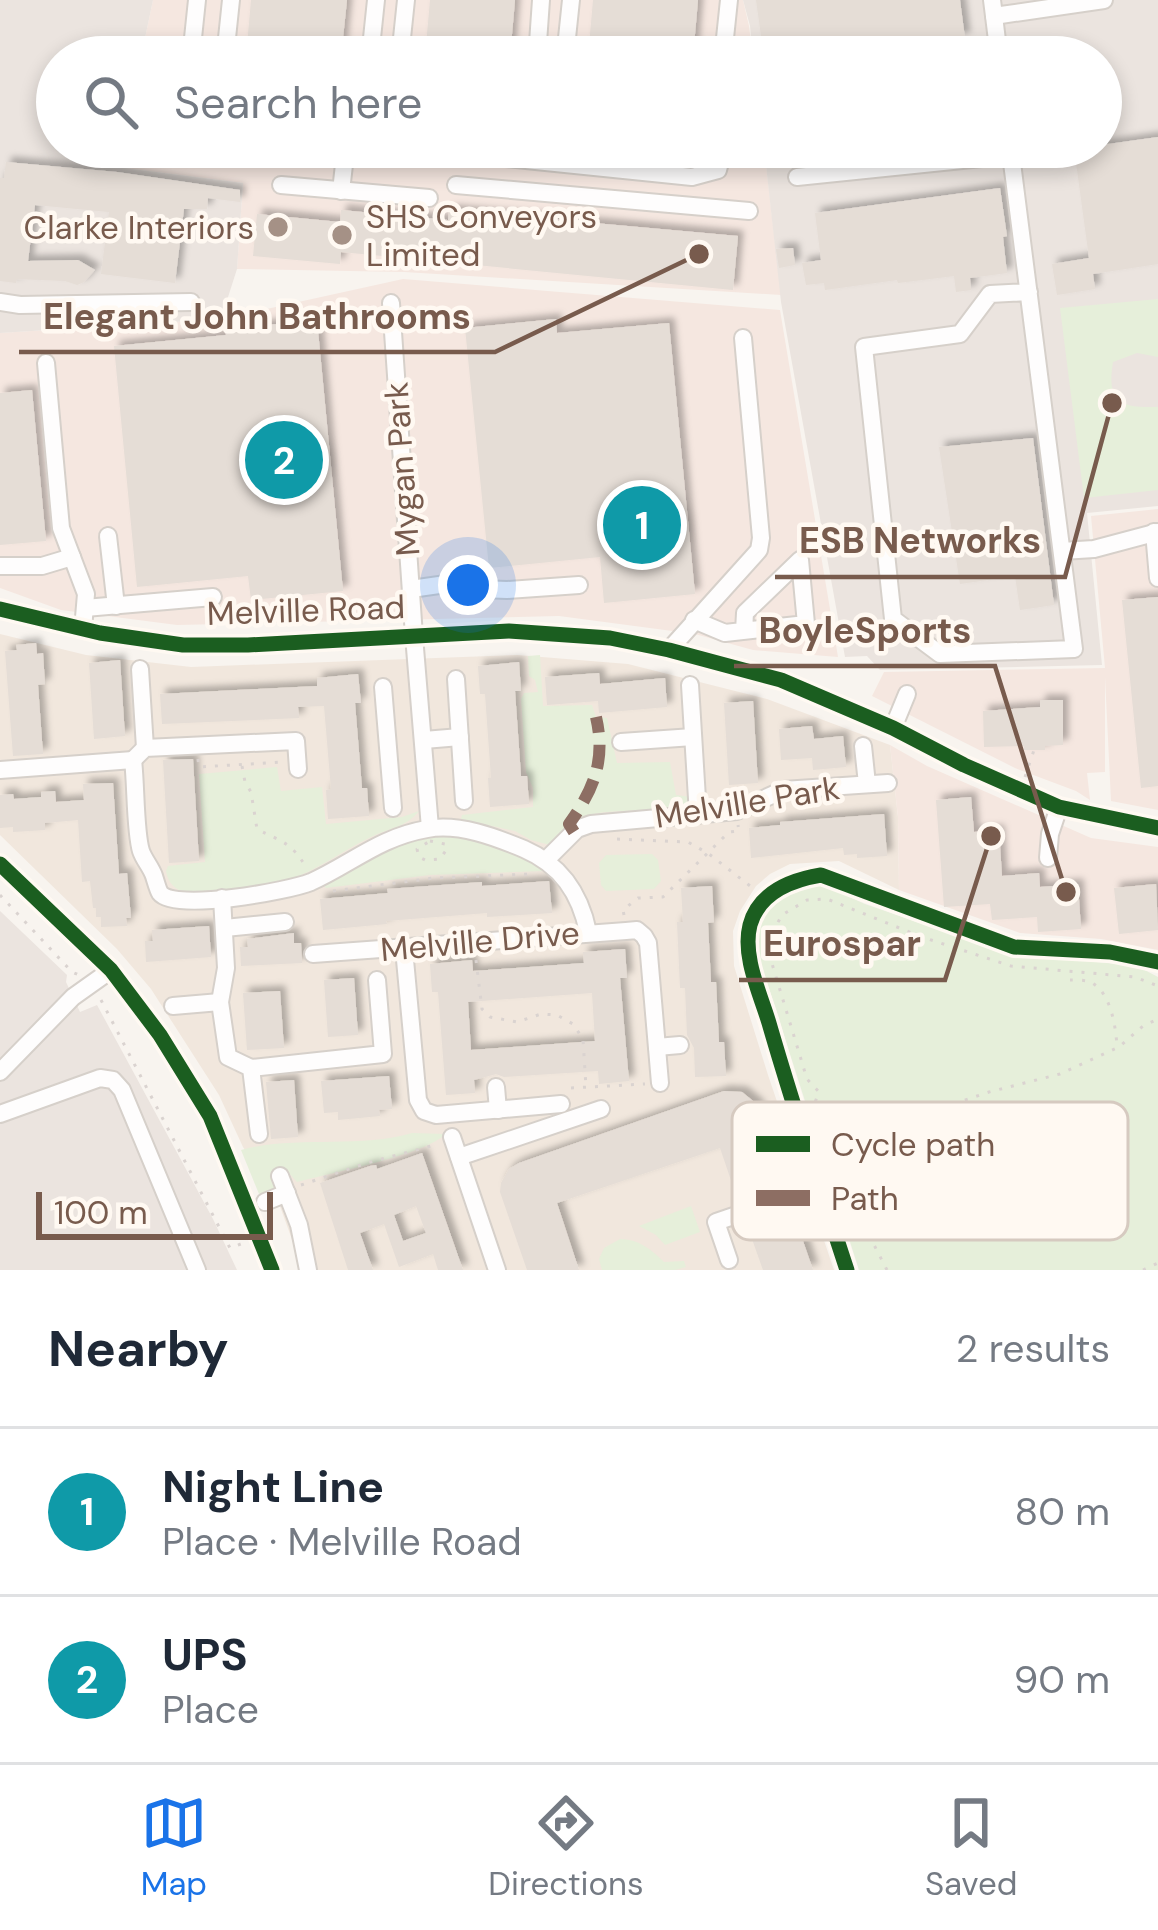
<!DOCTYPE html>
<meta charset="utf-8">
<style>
:root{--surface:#fff;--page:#f6f6f7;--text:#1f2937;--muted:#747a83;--line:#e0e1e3;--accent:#1a73e8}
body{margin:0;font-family:"DM Sans",sans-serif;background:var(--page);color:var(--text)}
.scale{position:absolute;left:36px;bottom:30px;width:237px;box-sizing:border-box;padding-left:12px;border:6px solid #785b4d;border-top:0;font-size:33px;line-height:42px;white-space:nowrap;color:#785b4d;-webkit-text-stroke:9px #fff9f2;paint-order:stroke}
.you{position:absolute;left:468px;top:585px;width:42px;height:42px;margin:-30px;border:9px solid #fff;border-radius:50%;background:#1a73e8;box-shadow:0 0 0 18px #1a73e833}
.badge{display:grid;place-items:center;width:78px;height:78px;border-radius:50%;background:var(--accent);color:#fff;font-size:39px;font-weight:700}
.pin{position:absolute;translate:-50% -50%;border:6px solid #fff;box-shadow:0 3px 12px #0006}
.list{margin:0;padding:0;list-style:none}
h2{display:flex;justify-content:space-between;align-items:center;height:156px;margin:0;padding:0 48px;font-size:51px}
h2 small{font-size:39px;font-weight:400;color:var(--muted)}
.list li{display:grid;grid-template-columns:78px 1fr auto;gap:36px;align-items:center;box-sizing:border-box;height:168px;padding:0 48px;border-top:3px solid var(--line)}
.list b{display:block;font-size:45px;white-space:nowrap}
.list p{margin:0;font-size:39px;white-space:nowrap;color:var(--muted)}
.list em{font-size:39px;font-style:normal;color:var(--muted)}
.icon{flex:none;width:66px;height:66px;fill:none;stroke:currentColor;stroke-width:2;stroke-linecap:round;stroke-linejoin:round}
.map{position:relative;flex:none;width:1158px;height:1270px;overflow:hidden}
.search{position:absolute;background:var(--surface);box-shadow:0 6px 18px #0003;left:36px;right:36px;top:36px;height:132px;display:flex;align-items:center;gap:30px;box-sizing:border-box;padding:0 42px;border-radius:66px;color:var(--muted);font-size:45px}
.sheet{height:492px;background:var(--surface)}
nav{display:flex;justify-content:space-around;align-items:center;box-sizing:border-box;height:168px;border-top:3px solid var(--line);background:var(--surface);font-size:33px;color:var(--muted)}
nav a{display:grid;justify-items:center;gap:6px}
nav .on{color:var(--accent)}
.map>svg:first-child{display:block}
.residential{fill:#f1e7dd}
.commercial{fill:#f5e7e0}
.industrial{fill:#ebe4df}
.green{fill:#e6efda}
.building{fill:#e5ddd6;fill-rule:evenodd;filter:url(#shadow)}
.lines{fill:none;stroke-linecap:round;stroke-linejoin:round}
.minor-casing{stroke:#d6d0ca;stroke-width:20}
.path{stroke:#dad3d0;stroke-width:3;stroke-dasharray:3 9;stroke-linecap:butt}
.minor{stroke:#fefdfd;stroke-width:16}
.quiet{stroke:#8d6e63;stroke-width:12;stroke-dasharray:24 12;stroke-linecap:butt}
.cycleway-casing{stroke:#fff9f2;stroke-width:22}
.cycleway{stroke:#1b5e20;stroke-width:15}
.poi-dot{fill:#a59186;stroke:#fff9f2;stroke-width:4.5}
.labels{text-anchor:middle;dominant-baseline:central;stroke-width:9;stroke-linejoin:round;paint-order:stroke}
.poi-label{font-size:33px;fill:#785b4d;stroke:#fff9f2;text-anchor:start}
.street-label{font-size:33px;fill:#785b4d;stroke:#fff9f2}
.key{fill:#fff9f2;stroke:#d6cac0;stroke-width:3}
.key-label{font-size:33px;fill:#785b4d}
.leader{fill:none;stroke:#785b4d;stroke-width:4.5}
.callout-dot{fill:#785b4d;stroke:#fff9f2;stroke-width:4.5}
.callout-label{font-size:36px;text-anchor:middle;font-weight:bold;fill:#785b4d;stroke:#fff9f2;stroke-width:9;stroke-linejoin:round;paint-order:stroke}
</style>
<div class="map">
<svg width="1158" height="1270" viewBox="0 0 1158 1270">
<defs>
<filter id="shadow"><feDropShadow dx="5.5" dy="-5.5" stdDeviation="3" flood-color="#0004"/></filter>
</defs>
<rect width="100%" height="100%" fill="#f8f4ef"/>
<path class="residential" d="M0,634L86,655L191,667L517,655L628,664L767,699L890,745L898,817L899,890L839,861L790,864L770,874L756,886L740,911L733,931L734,966L768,1075L834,1270H303L277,1198L243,1147L219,1095L151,989L117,949L0,835Z"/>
<g class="commercial">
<path d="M153,0H743L749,26L753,57H141Z"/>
<path d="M121,147H764L781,295L404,272L237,269L243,183L117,167Z"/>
<path d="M403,279L780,310L838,657L753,650L695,634L559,616L177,625L61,610L0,588V333L221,319Z"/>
<path d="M1158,509V810L1111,801L1105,677V772L1087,773L1090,800L1076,791L1015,768L872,696L884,672L1105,668L1091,516Z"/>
<path d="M890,745L927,766L1091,838L1158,847V950L1101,939L1020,933L899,890L898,817Z"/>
</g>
<g class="industrial">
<path d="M0,0H153L141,57H57V147H121L117,167L243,183L237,269L221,319L0,333Z"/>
<path d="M743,0H1158V506L1087,513L1102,665L880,670L867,656L845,657L781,302L764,147H1101V57H753L750,26Z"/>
<path d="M0,911L67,975L66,982L80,1012L97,1005L213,1219L237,1270H0Z"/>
</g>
<g class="green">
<path d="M1158,299V357L1137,353L1113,362C1106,403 1121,408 1158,407V490L1084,498L1060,308Z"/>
<path d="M540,655L543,706L592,705L596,717L607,718L617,763L670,762L676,795L691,797V802C655,817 597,803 569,824C562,829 556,838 550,845L531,840L515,831L461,819L462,815L533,807V788L526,772L521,699L524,693L538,692L535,680L529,676L528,656Z"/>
<path d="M277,767L281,791L322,787L326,824L402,817L419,811C407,827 389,828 371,837C343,850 317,871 288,880C256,890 218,889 185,893C174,888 168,883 166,871L168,866L205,862L199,774Z"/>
<path d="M445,836C481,841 517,845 544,871L430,875L326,888L319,881C360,861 398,839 445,836Z"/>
<path d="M652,854L658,860L661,881L654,889L606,891L601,885L599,863L606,855Z"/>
<path d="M823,885L865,904L1006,953L1137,966L1158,977V1270H859L758,954C759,945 758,933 760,924C770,896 797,888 823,885Z"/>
<path d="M412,1133L445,1134C426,1155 330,1173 297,1182L288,1172L274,1176V1192L259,1194L241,1150C296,1135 357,1149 412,1133Z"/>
<path d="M691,1206L700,1232L665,1245L656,1235L639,1226Z"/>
<path d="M620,1239C638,1239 651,1249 664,1262L684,1261L686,1267L675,1270H602L599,1259L604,1248Z"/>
</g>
<g class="building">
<path d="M251,0H347L341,57H246Z"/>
<path d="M430,0H515L510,57H425Z"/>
<path d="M593,0H698L693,57H588Z"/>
<path d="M756,0H960L965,38L943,40L946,57H764Z"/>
<path d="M1158,137V264L1093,274L1095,289L1057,295L1052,264L1089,258L1074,148L1101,147V145Z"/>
<path d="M775,147H841L842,155L777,163Z"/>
<path d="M6,162L117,172L240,190V202L208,198L207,209H184L175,283L101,274L109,212L35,205L28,261L78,260L95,270L84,282L77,285L65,281L17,279L16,283L0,281V178H4Z"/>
<path d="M1000,188L1007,236L1003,237L1007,273L970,278L971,290L956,292L954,276L898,283L897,280L825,290L824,283L806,285L802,263L821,260L815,213Z"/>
<path d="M341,210L448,220L449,210L738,236L733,290L341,252L340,264L253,256L257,214L340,222Z"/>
<path d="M793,248L795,265L779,268L776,249Z"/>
<path d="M556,319L557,333L669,323L695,594L604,603L600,557L489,568L465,328Z"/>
<path d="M317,320L343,591L251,600L248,576L137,587L114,346L226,335L225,329Z"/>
<path d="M32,390L46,541L0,545V393Z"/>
<path d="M1033,438L1054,605L1020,610L1015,576L960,584L939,447Z"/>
<path d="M1158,597V786L1141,788L1122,600Z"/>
<path d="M36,643L37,654L43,653L45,684L38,685L43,754L13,756L5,651L17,650L16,645Z"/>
<path d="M120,660L125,736L94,739L89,663Z"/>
<path d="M519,662L521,691H515L521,776H527L529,804L490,807L488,778H491L485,694H480L478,666Z"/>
<path d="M599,673L600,684L665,678L667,707L599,713L598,701L547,705L545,677Z"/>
<path d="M358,674L361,703H355L362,788H367L369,816L328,819L326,790L331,789L324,706L298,707L299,718L162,724L160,694L317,686V678Z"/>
<path d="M1040,700H1063V745L1045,746V750H1024V746L984,747L983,711L1040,707Z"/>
<path d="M753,701L758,783L729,785L724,703Z"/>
<path d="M812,726L814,739L843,736L846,767L813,770L812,758L781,760L779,729Z"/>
<path d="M193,759L199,861L169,863L163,760Z"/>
<path d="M113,783L119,874L127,873L131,918H126L127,926L101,927V917H96V908H93L90,881L82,882L78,820L45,823V830L13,832V827L0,828V795L13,794L14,799L41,797V792L55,791L56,802L84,800L83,784Z"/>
<path d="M971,797L974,832L999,830L1002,876L1039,873L1040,887L1078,884L1081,929L1038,932L1037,917L992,920L990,904L944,907L936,800Z"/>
<path d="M884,814L887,856L857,858V854L844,855L843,848L751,858L749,828L780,825V822Z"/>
<path d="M482,882V886L549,881L552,913L487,917V913L386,921L387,924L323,930L320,899L388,893L387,889Z"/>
<path d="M1156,884L1158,930L1119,934L1114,888Z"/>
<path d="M712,886L714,922L708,923L711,982H716L719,1042H724L726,1076L695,1077L694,1048L687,1035L685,988H680L677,922H683L681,888Z"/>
<path d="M209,926L211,957L146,962L145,941H153L152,930Z"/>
<path d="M294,933V943H301L302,963L241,966L240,947H248L247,939Z"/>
<path d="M625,949L627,978H620L629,1081L599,1084L598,1071L504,1077L496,1074L474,1080L475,1093L446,1095L438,992H432L430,964L472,960L473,971L584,963L583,952ZM592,993L595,1041L471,1050L468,1002Z"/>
<path d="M354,978L358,1035L328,1037L324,980Z"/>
<path d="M280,991L284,1048L247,1050L243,993Z"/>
<path d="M389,1076L392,1109L379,1110L380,1116L338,1120V1112L324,1113L321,1081Z"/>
<path d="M294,1080L298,1137L271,1139L266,1082Z"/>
<path d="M724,1091L742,1092L758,1105L784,1185L771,1191L768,1203L777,1212L792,1209L813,1270H763L747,1225L763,1218L767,1210L766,1204L755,1196L738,1201L720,1148L557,1203L579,1270H527L500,1192L501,1183L509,1169L519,1163Z"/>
<path d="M422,1153L463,1270H438L433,1254L399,1267L384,1224L360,1233L373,1270H348L320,1183L370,1166L376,1165L377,1169ZM416,1206L426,1233L403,1241L394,1215Z"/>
</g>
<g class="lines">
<g class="minor-casing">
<g id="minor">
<path d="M992,0L994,16L1104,0"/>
<path d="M994,16L999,57"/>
<path d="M191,57L197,0"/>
<path d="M225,57L231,0"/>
<path d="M370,57L376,0"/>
<path d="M400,57L406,0"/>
<path d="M537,57L541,0"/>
<path d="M565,57L571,0"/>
<path d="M723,57L729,0"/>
<path d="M397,147L692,177L718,170L724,147"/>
<path d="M1010,147L1074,649L940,654L893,619L864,347L960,334L990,294L1029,292"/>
<path d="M137,151L164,147"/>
<path d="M797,177L1011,155"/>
<path d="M281,185L429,198"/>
<path d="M456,185L749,211"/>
<path d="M341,191L346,147"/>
<path d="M0,302L20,305L191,302"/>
<path d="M391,303L414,636L430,828"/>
<path d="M46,363L61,528L86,594L83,629"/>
<path d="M1154,532L1158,578"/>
<path d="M108,536L116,606"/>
<path d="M1062,551L1094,549L1158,532"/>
<path d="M0,566H42L72,557"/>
<path d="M411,589L460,582L480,589L507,590L579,585"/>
<path d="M85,608L213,597"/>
<path d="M0,609L100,633L183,645H248L509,631L610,638L669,650L781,680L893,728L964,765L1059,807L1158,828"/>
<path d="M694,620L725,633L806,624L800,560L745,613L744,631"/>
<path d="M669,650L759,550L761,538L743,338"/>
<path d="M140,669L145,748"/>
<path d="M456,679L464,801"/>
<path d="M690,685L698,815"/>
<path d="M383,687L393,808"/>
<path d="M893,728L907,694"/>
<path d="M424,740L460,737"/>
<path d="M621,742L693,737"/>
<path d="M863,746L867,784"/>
<path d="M133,760C136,784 135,832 141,851C144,860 151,867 154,876C155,879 158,890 160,893C174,912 289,891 311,882C351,864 380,837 427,829C459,823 495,837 524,849C561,865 580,893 588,932"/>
<path d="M133,760L145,748L296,741L298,769"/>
<path d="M0,770L133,760"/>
<path d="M1048,858L1050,834L1059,807"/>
<path d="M547,859L577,829L591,824L737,811L783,790L888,783"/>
<path d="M0,864L111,970L160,1035L210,1116L272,1270"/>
<path d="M222,898L226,968L220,1002L228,1057L251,1068L259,1134"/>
<path d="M225,928L285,922"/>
<path d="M404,949L418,1100L424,1111L436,1115L561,1104"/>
<path d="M313,954L626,931L637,930L644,936L648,943L660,1083"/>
<path d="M173,1006L220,1002"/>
<path d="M657,1047L680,1045"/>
<path d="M251,1068L383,1054L377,980"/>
<path d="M0,1072L73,997L111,970"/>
<path d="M496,1087L498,1110"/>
<path d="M0,1114L100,1078L113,1080L122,1090L197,1270"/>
<path d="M452,1137L497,1270"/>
<path d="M459,1157L601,1109"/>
<path d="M280,1176L299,1225L308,1270"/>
<path d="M780,1200L819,1185"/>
<path d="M265,1202L287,1193"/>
<path d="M729,1260L716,1222L754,1209"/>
<path d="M847,1270C820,1188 793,1106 769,1023C760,993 742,956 750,925C759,892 791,880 821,875L1014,947L1110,952L1158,962"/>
</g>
</g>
<g class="path">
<path d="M198,759L199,767L283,762"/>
<path d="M242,766L245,782L251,792L257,829C282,842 291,842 306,867"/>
<path d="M1025,777L1034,750"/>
<path d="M617,839L688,842L709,854L754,889"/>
<path d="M430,841L445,844L447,849L440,859L425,860L419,857L417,849Z"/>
<path d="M333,891L434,878L532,874"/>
<path d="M0,895L72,972L79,975"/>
<path d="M624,915L623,910L638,898L663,897L729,832L739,831L738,825"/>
<path d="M476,960L482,1009L490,1017L517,1022L541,1014L557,1015L573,1024L583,1039L586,1087"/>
<path d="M1070,980C1074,980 1087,980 1090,982C1111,991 1116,1028 1117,1047"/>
<path d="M101,1000L230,1248L246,1242"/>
<path d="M571,1088L645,1084"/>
<path d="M873,1120L891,1126"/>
<path d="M837,1182L814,1105L819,1092L807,1079L770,957L772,933L782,915L807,900L827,899L922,937L1011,966L1135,977L1158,986"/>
<path d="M301,1185L367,1163L435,1145"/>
<path d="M887,1270L872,1241L867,1217L845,1166L866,1153L892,1127L905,1120L989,1092L1060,1074L1119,1047L1143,1026L1158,1019"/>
<path d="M1143,1270L1158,1263"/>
</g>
<use href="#minor" class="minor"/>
<g class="quiet">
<path d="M574,832L569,824C594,789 606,760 596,717"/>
<path d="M873,1120L874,1145"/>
</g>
<g class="cycleway-casing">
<g id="cycleway">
<path d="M0,609L100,633L183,645H248L509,631L610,638L669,650L781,680L893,728L964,765L1059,807L1158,828"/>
<path d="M0,864L111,970L160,1035L210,1116L272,1270"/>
<path d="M847,1270C820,1188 793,1106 769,1023C760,993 742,956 750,925C759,892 791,880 821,875L1014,947L1110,952L1158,962"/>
</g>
</g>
<use href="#cycleway" class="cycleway"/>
</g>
<g class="poi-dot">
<circle cx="278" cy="227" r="12"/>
<circle cx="342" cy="235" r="12"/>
</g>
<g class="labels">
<g class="poi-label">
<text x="366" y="216">SHS Conveyors<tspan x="366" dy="38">Limited</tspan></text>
<text x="254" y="227" text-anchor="end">Clarke Interiors</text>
</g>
<g class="street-label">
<text transform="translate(402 469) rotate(-94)">Mygan Park</text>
<text transform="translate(306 610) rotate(-2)">Melville Road</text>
<text transform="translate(747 802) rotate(-9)">Melville Park</text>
<text transform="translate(480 941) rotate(-5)">Melville Drive</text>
</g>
</g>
<rect x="732" y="1102" width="396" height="138" rx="18" class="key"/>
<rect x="756" y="1136" width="54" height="16" fill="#1b5e20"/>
<rect x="756" y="1190" width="54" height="16" fill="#8d6e63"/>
<g class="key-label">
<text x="831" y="1156">Cycle path</text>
<text x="831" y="1210">Path</text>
</g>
<path class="leader" d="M699 254L495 352H19M1112 403L1065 577H775M1066 892L995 666H734M991 836L945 980H739"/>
<g class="callout-dot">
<circle cx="699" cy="254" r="12"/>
<circle cx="1112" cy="403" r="12"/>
<circle cx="1066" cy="892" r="12"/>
<circle cx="991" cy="836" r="12"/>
</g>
<g class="callout-label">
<text x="257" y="329">Elegant John Bathrooms</text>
<text x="920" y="553">ESB Networks</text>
<text x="865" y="643">BoyleSports</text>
<text x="842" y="956">Eurospar</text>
</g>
</svg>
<div class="scale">100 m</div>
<div class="you"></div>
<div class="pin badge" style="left:642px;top:525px;background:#0f9aa8">1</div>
<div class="pin badge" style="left:284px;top:460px;background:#0f9aa8">2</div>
<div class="search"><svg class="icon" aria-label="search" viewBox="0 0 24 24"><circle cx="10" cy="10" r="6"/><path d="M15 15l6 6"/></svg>Search here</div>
</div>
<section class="sheet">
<h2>Nearby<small>2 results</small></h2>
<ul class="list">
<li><span class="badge" style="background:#0f9aa8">1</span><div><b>Night Line</b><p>Place · Melville Road</p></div><em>80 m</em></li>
<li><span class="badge" style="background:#0f9aa8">2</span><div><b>UPS</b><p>Place</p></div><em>90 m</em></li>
</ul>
</section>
<nav>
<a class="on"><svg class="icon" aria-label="map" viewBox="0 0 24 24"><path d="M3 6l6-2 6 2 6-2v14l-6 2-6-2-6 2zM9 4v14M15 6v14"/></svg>Map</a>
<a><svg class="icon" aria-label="directions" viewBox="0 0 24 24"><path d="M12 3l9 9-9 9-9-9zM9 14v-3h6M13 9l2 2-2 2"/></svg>Directions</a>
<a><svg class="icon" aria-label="saved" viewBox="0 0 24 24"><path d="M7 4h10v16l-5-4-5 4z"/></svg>Saved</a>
</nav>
